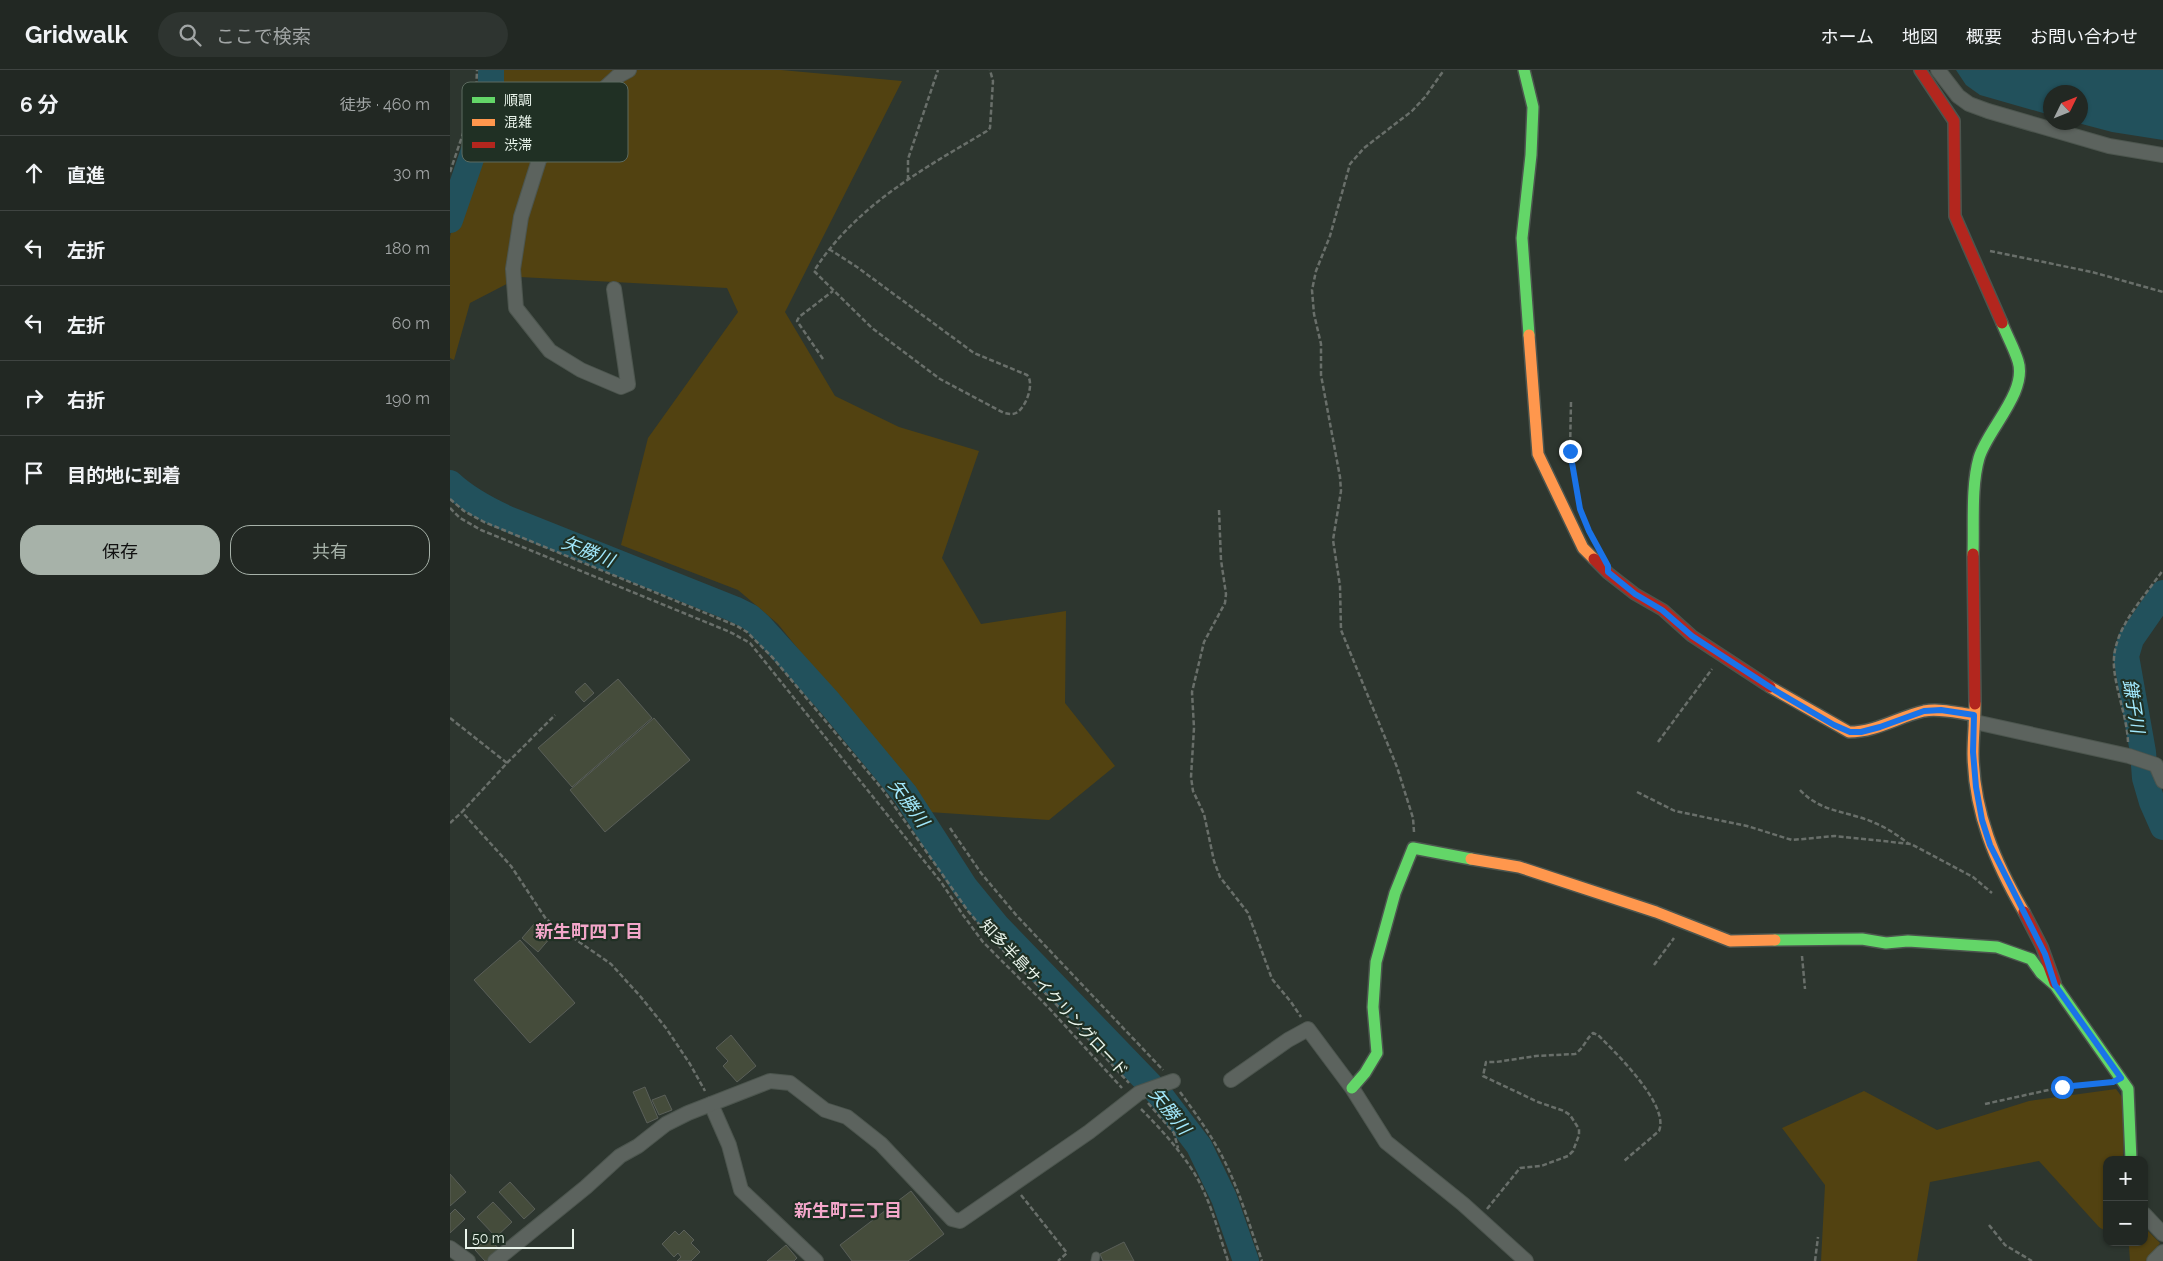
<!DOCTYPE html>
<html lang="ja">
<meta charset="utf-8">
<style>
:root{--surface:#222823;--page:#2e3430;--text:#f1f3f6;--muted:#a2a6a6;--line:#3f4441;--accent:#a7b2a9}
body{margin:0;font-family:Raleway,"Noto Sans JP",sans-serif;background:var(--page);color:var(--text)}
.controls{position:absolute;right:15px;bottom:15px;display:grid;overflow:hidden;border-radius:10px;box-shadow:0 1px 4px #0004}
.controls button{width:45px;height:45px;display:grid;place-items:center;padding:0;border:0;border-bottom:1px solid var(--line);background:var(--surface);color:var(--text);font:25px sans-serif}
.compass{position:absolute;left:1593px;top:15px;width:45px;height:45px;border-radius:50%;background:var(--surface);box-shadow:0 1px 4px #0004;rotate:47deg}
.scale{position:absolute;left:15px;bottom:12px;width:109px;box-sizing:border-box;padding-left:5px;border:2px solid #e9f4eb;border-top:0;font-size:14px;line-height:18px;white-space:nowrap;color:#e9f4eb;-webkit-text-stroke:4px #203024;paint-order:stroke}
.stop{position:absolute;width:15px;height:15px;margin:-11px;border:4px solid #1a73e8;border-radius:50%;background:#fff}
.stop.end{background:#1a73e8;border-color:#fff;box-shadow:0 1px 5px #0008}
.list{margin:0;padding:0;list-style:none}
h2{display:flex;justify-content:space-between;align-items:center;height:65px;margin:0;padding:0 20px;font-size:21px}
h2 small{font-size:16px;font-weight:400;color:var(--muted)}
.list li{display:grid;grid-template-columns:32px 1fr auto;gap:15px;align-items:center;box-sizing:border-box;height:75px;padding:0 20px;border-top:1px solid var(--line)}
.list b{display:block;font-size:19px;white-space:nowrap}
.list em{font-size:16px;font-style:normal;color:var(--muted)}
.actions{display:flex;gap:10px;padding:15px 20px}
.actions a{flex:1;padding:11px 0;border:1px solid var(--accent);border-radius:20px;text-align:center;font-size:18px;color:var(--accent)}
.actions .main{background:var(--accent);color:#111}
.icon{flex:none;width:28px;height:28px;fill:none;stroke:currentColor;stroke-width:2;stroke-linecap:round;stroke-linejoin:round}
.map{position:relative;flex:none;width:1713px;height:1191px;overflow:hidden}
header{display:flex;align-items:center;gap:30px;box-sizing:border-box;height:70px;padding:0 25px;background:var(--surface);border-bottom:1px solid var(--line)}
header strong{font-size:24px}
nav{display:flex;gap:28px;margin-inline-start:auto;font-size:18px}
.search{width:350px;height:45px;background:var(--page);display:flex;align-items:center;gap:12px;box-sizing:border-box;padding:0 18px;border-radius:28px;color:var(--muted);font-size:19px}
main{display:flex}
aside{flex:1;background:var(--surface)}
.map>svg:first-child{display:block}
.green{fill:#524211}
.water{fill:#22515c}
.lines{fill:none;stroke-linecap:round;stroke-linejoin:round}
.river{stroke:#22515c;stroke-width:26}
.building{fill:#454c3b;stroke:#5a5f59}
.lane-casing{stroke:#4c554e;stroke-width:9}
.street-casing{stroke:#4c554e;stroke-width:16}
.fast-casing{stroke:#4c554e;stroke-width:14}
.slow-casing{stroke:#4c554e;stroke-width:14}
.jam-casing{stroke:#4c554e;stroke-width:14}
.path{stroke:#696f6a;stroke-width:2.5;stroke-dasharray:5 2.5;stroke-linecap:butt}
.lane{stroke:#5c635e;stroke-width:7}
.street{stroke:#5c635e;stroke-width:14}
.fast{stroke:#63d668;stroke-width:11}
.slow{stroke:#ff974d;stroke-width:11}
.jam{stroke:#b3261e;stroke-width:11}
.route{stroke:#1a73e8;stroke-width:6}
.labels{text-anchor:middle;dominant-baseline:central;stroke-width:4.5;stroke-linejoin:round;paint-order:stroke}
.street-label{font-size:16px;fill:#e9f4eb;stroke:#203024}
.water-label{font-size:18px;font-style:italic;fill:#a2e9fd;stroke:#203024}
.neighbourhood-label{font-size:18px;font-weight:bold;fill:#f3a7ca;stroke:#203024}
.key{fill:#203024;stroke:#5c6b60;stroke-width:1}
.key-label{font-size:14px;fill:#e9f4eb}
</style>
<header>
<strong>Gridwalk</strong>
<div class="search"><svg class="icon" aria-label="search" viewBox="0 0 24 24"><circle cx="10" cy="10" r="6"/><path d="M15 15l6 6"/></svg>ここで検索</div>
<nav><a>ホーム</a><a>地図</a><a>概要</a><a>お問い合わせ</a></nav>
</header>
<main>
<aside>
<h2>6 分<small>徒歩 · 460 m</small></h2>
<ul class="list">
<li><svg class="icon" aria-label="ahead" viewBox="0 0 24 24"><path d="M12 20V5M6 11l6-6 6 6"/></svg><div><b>直進</b></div><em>30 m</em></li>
<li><svg class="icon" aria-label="left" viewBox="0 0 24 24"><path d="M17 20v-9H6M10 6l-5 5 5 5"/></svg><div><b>左折</b></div><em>180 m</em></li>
<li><svg class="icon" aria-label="left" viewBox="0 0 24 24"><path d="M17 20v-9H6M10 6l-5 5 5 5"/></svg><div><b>左折</b></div><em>60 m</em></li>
<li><svg class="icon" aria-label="right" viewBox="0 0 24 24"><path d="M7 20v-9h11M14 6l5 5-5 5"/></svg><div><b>右折</b></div><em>190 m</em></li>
<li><svg class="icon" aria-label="arrive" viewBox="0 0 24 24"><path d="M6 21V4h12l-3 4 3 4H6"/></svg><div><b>目的地に到着</b></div></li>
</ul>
<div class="actions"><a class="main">保存</a><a>共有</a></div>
</aside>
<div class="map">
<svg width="1713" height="1191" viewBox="0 0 1713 1191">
<rect width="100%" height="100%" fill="#2d362f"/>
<g class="green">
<path d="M45,0H331L452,11L335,242L385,326L449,357L529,381L492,488L531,554L616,541L615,633L665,696L599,750L479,742L328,554L288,520L171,475L198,368L288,242L277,218L70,207L20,233L4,290L0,288V167Z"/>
<path d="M1666,1019L1675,1031L1673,1090H1657V1162L1649,1157L1589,1091L1480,1112L1467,1191H1371L1375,1115L1332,1058L1414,1021L1487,1060L1579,1031Z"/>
<path d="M1694,1157L1710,1173L1697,1191H1680L1679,1176L1672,1172H1694Z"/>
</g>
<path class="water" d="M1506,0H1713V70L1662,62L1628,53L1630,52V22H1600V45L1530,25L1516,15Z"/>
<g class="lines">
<g class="river">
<path d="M0,150L35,48L41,27V0"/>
<path d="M0,413C17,429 36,439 58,449L284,539L300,547L310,556L378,631L455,724L515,817L547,856L711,1026L749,1076L774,1128L796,1191"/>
<path d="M1713,523L1681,569L1676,586L1693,682L1695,708L1702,732L1713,757"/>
</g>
</g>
<g class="building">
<path d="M168,609L202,648L122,717L88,678Z"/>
<path d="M135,613L144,623L134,632L125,622Z"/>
<path d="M204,648L240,690L155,762L120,720Z"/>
<path d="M85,853L101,867L88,882L72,868Z"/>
<path d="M70,870L125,933L80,973L24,910Z"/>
<path d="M281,965L306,996L287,1012L273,996L278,991L266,978Z"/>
<path d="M195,1017L208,1048L197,1053L183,1022Z"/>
<path d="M215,1025L222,1040L209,1045L202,1030Z"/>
<path d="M0,1104L16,1122L0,1136Z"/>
<path d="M60,1112L85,1139L74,1149L49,1122Z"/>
<path d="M461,1121L494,1164L458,1191H402L390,1175Z"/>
<path d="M43,1132L62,1152L46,1167L27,1147Z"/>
<path d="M5,1139L15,1149L0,1163V1144Z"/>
<path d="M234,1160L244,1170L241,1173L250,1182L241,1191H227L231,1187L228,1183L224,1187L212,1174L225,1161L229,1165Z"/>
<path d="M38,1167L50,1180L38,1191H35L25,1180Z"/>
<path d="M674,1172L684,1191H653L650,1184Z"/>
<path d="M336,1175L347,1188L344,1191H317Z"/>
</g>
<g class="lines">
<g class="lane-casing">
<path id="lane" d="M645,1191L646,1186"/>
</g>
<g class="street-casing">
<g id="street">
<path d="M1488,0L1508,26L1519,34L1538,41L1659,76L1713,85"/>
<path d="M164,219L178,314L171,317L131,300L100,281L66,238L63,199L71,147L89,90L102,68L116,60L139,42L156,17L168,6L179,0"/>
<path d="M1525,652L1679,686L1706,695L1713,711"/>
<path d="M781,1010L838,970L858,959L902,1018L936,1072L1013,1134L1076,1191"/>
<path d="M261,1034L279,1075L291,1120L366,1191"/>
<path d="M1694,1144L1713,1164"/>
<path d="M0,1178L18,1191"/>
<path d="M45,1191L136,1117L170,1086L188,1076L216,1054L238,1043L320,1011L340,1013L375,1040L397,1047L431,1074L502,1149L510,1151L639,1062L689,1023L723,1011"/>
<path d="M1704,1191L1713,1182"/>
</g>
</g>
<g class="fast-casing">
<g id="fast">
<path d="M1074,0L1083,37L1081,85L1072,168L1079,265"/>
<path d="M1523,484C1524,454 1521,416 1529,388C1537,360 1578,322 1568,291C1564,278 1557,266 1552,253"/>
<path d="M1325,870L1412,869L1436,873L1458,871L1547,877L1581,889L1591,903L1605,915L1678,1019L1681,1090"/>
<path d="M902,1018L915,1003L927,983L923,937L926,892L945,823L963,778L1021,789"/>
</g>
</g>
<g class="slow-casing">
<g id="slow">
<path d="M1079,265L1088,384L1133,478L1144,489"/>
<path d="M1320,617L1399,662C1426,662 1448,647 1474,641C1490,638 1508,643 1524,645"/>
<path d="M1525,634C1525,651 1523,667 1523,684C1524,743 1545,792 1574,842"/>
<path d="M1021,789L1069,797L1206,842L1280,871L1325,870"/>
</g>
</g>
<g class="jam-casing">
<g id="jam">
<path d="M1470,0L1504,51L1505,146L1552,253"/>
<path d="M1523,484L1525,634"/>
<path d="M1144,489L1158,503L1185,524L1213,540L1242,566L1320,617"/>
<path d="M1574,842L1592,877L1605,913"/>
</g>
</g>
<g class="path">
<path d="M0,102L26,25L27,0"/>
<path d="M458,110V89L488,0"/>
<path d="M379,179L407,197L524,283L577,305C585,313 576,338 566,343C562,345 559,344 554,343L490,309L422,258L364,201C405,136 473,99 537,61L540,58L543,11L540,0"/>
<path d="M1540,181L1642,202L1713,222"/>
<path d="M373,289L347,251L349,247L383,221"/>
<path d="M1121,332L1120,381L1126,420"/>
<path d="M0,429L14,441L34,452L287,556L297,562L323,588L433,720L518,841L539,866L605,933L679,1013"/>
<path d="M0,438L10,448L31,460L280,562L300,573L491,812L513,845L533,872L598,937L672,1018"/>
<path d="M769,440L771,490L776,524L775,533L754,572L742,622L744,658L741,707L743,721L754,744L764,791L770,807L798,843L822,909L841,932L851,947"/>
<path d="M0,648L57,693L12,742L61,796L96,849L161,894L190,926L216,958L240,994L255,1021"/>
<path d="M1208,672L1262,599"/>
<path d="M1678,672C1677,647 1666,622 1664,597C1661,560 1694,528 1713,500"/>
<path d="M57,693L105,645"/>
<path d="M1350,720C1371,743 1399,741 1425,753C1437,758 1449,766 1459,774"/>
<path d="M1187,722L1225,741L1297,756L1342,770L1385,766L1461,774L1523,807L1542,823"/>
<path d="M0,753L12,742"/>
<path d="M500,758L531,803L567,846L713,1000"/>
<path d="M964,762L963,748L947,697L891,560L890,516L883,470L891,421L890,407L871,305V274L864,244L862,220L866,201L880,166L900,94L914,78L962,41L975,27L994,0"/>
<path d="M1352,886L1355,919"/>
<path d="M1204,895L1224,868"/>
<path d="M730,1022C746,1044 762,1066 774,1090C790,1122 800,1157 812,1191"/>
<path d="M698,1033L724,1063L728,1078"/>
<path d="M1535,1034L1612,1017L1654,1013"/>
<path d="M691,1039C710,1058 728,1078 743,1101C760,1128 768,1161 778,1191"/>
<path d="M571,1125L617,1183L608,1191"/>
<path d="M1037,1139L1070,1098L1091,1096L1118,1086L1123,1081L1129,1065V1059L1120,1045L1114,1041L1088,1032L1033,1006L1036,992H1046L1086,986L1125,984C1134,978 1136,969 1143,963L1148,965C1165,982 1220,1035 1209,1061L1174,1091"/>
<path d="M1539,1155L1555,1175L1582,1191"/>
<path d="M1365,1191L1368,1167"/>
</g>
<use href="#lane" class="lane"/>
<use href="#street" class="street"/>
<use href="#fast" class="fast"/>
<use href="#slow" class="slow"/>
<use href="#jam" class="jam"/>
</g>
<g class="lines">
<path class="route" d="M1120,381L1130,439L1139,461L1158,496V502L1185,524L1212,540L1242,566L1326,621L1384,655L1400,662H1411L1430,657L1474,641L1491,640L1524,645L1523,682L1526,717L1532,750L1540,775L1595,884L1605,915L1671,1008L1663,1012L1612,1017"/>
</g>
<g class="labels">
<g class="street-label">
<text transform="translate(604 928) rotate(47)">知多半島サイクリングロード</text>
</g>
<g class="water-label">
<text transform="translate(138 481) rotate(22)">矢勝川</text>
<text transform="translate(1684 636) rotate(81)">鎌子川</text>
<text transform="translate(459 733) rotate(54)">矢勝川</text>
<text transform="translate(720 1041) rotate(51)">矢勝川</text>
</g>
<g class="neighbourhood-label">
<text x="139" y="861">新生町四丁目</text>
<text x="398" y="1140">新生町三丁目</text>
</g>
</g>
<rect x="12" y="12" width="166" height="80" rx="8" class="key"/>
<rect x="22" y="27" width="23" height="6" fill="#63d668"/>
<rect x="22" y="49" width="23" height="7" fill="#ff974d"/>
<rect x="22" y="72" width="23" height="6" fill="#b3261e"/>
<g class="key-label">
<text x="54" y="35">順調</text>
<text x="54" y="57">混雑</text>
<text x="54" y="80">渋滞</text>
</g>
</svg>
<div class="controls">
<button>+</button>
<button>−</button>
</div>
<svg class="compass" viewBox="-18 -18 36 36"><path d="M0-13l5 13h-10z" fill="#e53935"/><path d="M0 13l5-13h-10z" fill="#a2a6a6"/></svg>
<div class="scale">50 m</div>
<div class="stop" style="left:1612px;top:1017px"></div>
<div class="stop end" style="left:1120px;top:381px"></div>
</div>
</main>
